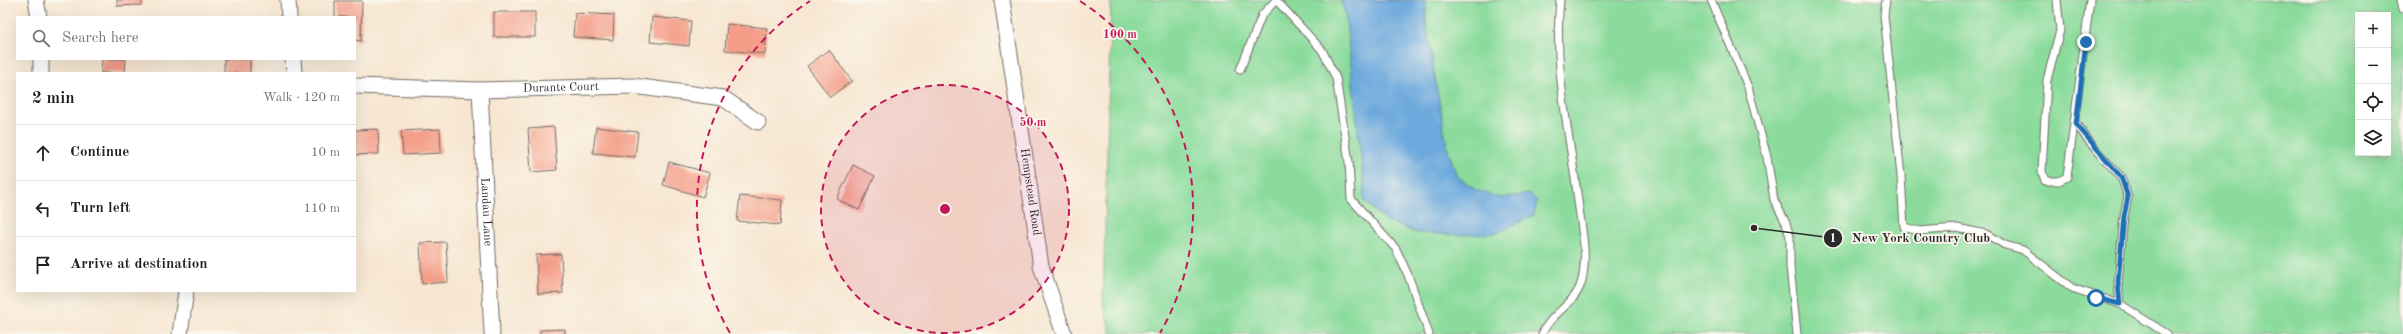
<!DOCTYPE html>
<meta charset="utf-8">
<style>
:root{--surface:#fff;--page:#f2f2f2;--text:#202124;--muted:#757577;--line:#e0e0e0}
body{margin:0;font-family:"Old Standard TT",serif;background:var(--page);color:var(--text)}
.controls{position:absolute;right:12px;top:12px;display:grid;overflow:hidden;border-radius:0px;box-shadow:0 4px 16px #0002}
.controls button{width:36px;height:36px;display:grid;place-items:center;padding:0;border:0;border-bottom:1px solid var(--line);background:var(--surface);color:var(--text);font:20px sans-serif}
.stop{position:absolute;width:12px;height:12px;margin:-9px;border:3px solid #1f6fb2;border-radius:50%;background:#fff}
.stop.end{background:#1f6fb2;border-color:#fff;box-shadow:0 1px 4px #0008}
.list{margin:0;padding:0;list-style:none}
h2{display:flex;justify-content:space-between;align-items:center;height:52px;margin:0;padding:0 16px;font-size:17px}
h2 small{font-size:13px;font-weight:400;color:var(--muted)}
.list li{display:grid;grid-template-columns:26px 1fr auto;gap:12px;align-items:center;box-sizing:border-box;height:56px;padding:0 16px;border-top:1px solid var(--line)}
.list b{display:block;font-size:15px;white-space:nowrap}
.list em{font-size:13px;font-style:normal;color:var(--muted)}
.icon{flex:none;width:22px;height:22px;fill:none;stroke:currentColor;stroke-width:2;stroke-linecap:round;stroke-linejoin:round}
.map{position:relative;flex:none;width:2403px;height:334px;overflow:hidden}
.search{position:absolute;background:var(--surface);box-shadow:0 4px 16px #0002;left:16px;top:16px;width:340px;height:44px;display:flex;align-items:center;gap:10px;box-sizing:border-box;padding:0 14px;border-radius:0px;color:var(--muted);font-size:15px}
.panel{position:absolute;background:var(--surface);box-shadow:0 4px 16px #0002;left:16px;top:72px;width:340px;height:220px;border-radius:0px}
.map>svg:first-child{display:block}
.green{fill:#8adb9c;stroke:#5a8364;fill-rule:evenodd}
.water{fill:#6ca9dd;stroke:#4c6a84}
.building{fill:#f49d88}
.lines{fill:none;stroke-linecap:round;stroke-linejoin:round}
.service-casing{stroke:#726c65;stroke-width:9}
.minor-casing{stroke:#726c65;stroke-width:17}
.service{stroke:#fff;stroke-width:7}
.minor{stroke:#fff;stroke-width:15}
.route{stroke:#1f6fb2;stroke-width:5}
.ring{fill:none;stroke:#c2185b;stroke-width:2;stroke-dasharray:7 5}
.labels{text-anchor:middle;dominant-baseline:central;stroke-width:3.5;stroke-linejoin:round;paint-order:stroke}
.street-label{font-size:12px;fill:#2b2b2b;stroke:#fbf7ec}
.centre{fill:#c2185b;stroke:#fbf7ec;stroke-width:2}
.ring-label{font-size:12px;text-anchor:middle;font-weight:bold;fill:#c2185b;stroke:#fbf7ec;stroke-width:3.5;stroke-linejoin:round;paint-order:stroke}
.leader{fill:none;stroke:#2b2b2b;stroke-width:1.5}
.callout-dot{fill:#2b2b2b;stroke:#fbf7ec;stroke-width:1.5}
.mark-label{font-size:12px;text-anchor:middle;font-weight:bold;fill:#fff}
.callout-label{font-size:13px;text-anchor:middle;font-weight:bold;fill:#2b2b2b;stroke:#fbf7ec;stroke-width:3.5;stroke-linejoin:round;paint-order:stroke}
</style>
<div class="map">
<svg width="2403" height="334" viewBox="0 0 2403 334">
<rect width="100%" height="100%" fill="#fbf7ec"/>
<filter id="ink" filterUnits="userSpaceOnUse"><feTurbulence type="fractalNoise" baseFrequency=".025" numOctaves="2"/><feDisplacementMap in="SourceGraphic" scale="8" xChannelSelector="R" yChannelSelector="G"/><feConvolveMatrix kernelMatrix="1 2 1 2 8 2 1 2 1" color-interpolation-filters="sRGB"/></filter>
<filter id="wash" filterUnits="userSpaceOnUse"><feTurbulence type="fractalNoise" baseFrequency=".012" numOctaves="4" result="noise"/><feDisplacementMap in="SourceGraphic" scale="16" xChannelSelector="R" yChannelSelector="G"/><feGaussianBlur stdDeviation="0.9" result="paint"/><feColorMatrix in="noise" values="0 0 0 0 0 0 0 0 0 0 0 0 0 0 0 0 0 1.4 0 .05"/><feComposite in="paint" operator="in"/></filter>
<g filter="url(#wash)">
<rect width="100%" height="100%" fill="#f7e6d1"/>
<path class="green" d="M1111,0H2403V334H1111L1103,304ZM2358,15H2388V153H2358Z"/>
<path class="water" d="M1340,0H1426V24L1447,147L1457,176L1476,190L1501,198L1529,194L1537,201L1534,215L1498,233L1463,235L1417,233L1386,221L1363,200L1364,185L1345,12Z"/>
<g id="blocks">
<g class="building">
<path d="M117,0H142V5L117,6Z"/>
<path d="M335,1H362L361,41L355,40V17H335Z"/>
<rect x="494" y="12" width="41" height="25"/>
<path d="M575,13L614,15L613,40L573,37Z"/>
<path d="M652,17L691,21L689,46L650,42Z"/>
<path d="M727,24L767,28L765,54L725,50Z"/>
<path d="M829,50L852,81L830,97L807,66Z"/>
<path d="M102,59H126L125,73H101Z"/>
<rect x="224" y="59" width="26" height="14"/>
<path d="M554,127L557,170L531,172L528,129Z"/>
<path d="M596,127L638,132L635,157L593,153Z"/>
<path d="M378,129L379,154L355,155V130Z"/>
<path d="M440,129L441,153L403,155L401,131Z"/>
<path d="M669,162L710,173L703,197L663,185Z"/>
<path d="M853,165L875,176L859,210L837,199Z"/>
<path d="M740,196L782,200L780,225L737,221Z"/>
<path d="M446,242L448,282L422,284L420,243Z"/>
<path d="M561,254L563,293L538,294L536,255Z"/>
<path d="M565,329V334H540V330Z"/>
</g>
</g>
</g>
<g filter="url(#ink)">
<use href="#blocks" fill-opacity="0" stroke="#726c65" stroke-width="1"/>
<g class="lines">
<g class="service-casing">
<g id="service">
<path d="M1276,0L1322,50L1336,78L1349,162L1351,199L1396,249L1408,275L1429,334"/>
<path d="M1711,0L1748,87L1767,157L1774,200L1786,223L1790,237V266L1797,334"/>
<path d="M1886,0L1884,15L1901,176L1904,227L1919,231L1957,228L1986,234L2005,245L2023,250L2072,288L2120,304"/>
<path d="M2057,0L2060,30L2047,80L2042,171L2045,181H2059L2067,177L2090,0"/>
<path d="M2401,0L2403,9"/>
<path d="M1240,70L1262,15L1276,0"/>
<path d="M2076,124L2095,149L2121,177L2128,197L2124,216L2118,282L2120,304L2167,334"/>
<path d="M1542,334C1551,312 1577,304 1582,280C1588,255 1581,226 1578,201C1570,135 1553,67 1560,0"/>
</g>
</g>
<g class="minor-casing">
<g id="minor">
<path d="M36,0L39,17"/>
<path d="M288,0L289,17"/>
<path id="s1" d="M1002,0L1041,266L1064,334"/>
<path d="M293,59L294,73"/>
<path d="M41,73V59"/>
<path id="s2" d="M355,86L480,90L633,86L723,98L758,122"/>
<path id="s3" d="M480,90L492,334"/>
<path d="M180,334L186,291"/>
</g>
</g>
<use href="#service" class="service"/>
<use href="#minor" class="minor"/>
</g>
</g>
<g class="lines" filter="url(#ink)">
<path class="route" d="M2086,42L2076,124L2121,177L2128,197L2124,216L2118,282L2120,304L2096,298"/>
</g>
<circle cx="945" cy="209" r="124" fill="#c2185b" fill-opacity=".12"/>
<g class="ring">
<circle cx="945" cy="209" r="124"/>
<path d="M730 333A248 248 0 0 1 810 1M1080 1A248 248 0 0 1 1160 333"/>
</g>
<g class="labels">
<g class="street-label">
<text stroke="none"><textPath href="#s2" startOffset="206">Durante Court</textPath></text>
<text stroke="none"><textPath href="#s1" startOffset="194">Hempstead Road</textPath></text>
<text stroke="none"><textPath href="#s3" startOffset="122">Landau Lane</textPath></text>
</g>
</g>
<circle cx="945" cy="209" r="6" class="centre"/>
<g class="ring-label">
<text x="1120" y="38">100 m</text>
<text x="1033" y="126">50 m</text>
</g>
<path class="leader" d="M1754 228L1833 238"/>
<g class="callout-dot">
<circle cx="1754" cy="228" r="4"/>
<circle cx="1833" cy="238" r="10"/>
</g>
<g class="mark-label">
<text x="1833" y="242">1</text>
</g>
<g class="callout-label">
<text x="1921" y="242">New York Country Club</text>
</g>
</svg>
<div class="controls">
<button>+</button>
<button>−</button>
<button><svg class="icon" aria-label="locate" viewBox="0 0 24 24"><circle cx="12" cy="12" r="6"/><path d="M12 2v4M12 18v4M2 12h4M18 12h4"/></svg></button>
<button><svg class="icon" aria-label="layers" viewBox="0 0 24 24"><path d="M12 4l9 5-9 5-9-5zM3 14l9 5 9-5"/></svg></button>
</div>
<div class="stop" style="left:2096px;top:298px"></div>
<div class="stop end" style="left:2086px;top:42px"></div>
<div class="search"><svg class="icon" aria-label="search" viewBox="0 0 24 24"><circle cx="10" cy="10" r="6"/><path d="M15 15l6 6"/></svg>Search here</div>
<section class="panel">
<h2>2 min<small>Walk · 120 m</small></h2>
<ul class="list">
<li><svg class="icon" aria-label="ahead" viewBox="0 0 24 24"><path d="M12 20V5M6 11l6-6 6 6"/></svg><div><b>Continue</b></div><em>10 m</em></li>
<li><svg class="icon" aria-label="left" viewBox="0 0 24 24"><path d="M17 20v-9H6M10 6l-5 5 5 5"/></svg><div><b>Turn left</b></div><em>110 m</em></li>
<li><svg class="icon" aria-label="arrive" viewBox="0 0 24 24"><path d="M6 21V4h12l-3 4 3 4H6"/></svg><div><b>Arrive at destination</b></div></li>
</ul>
</section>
</div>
